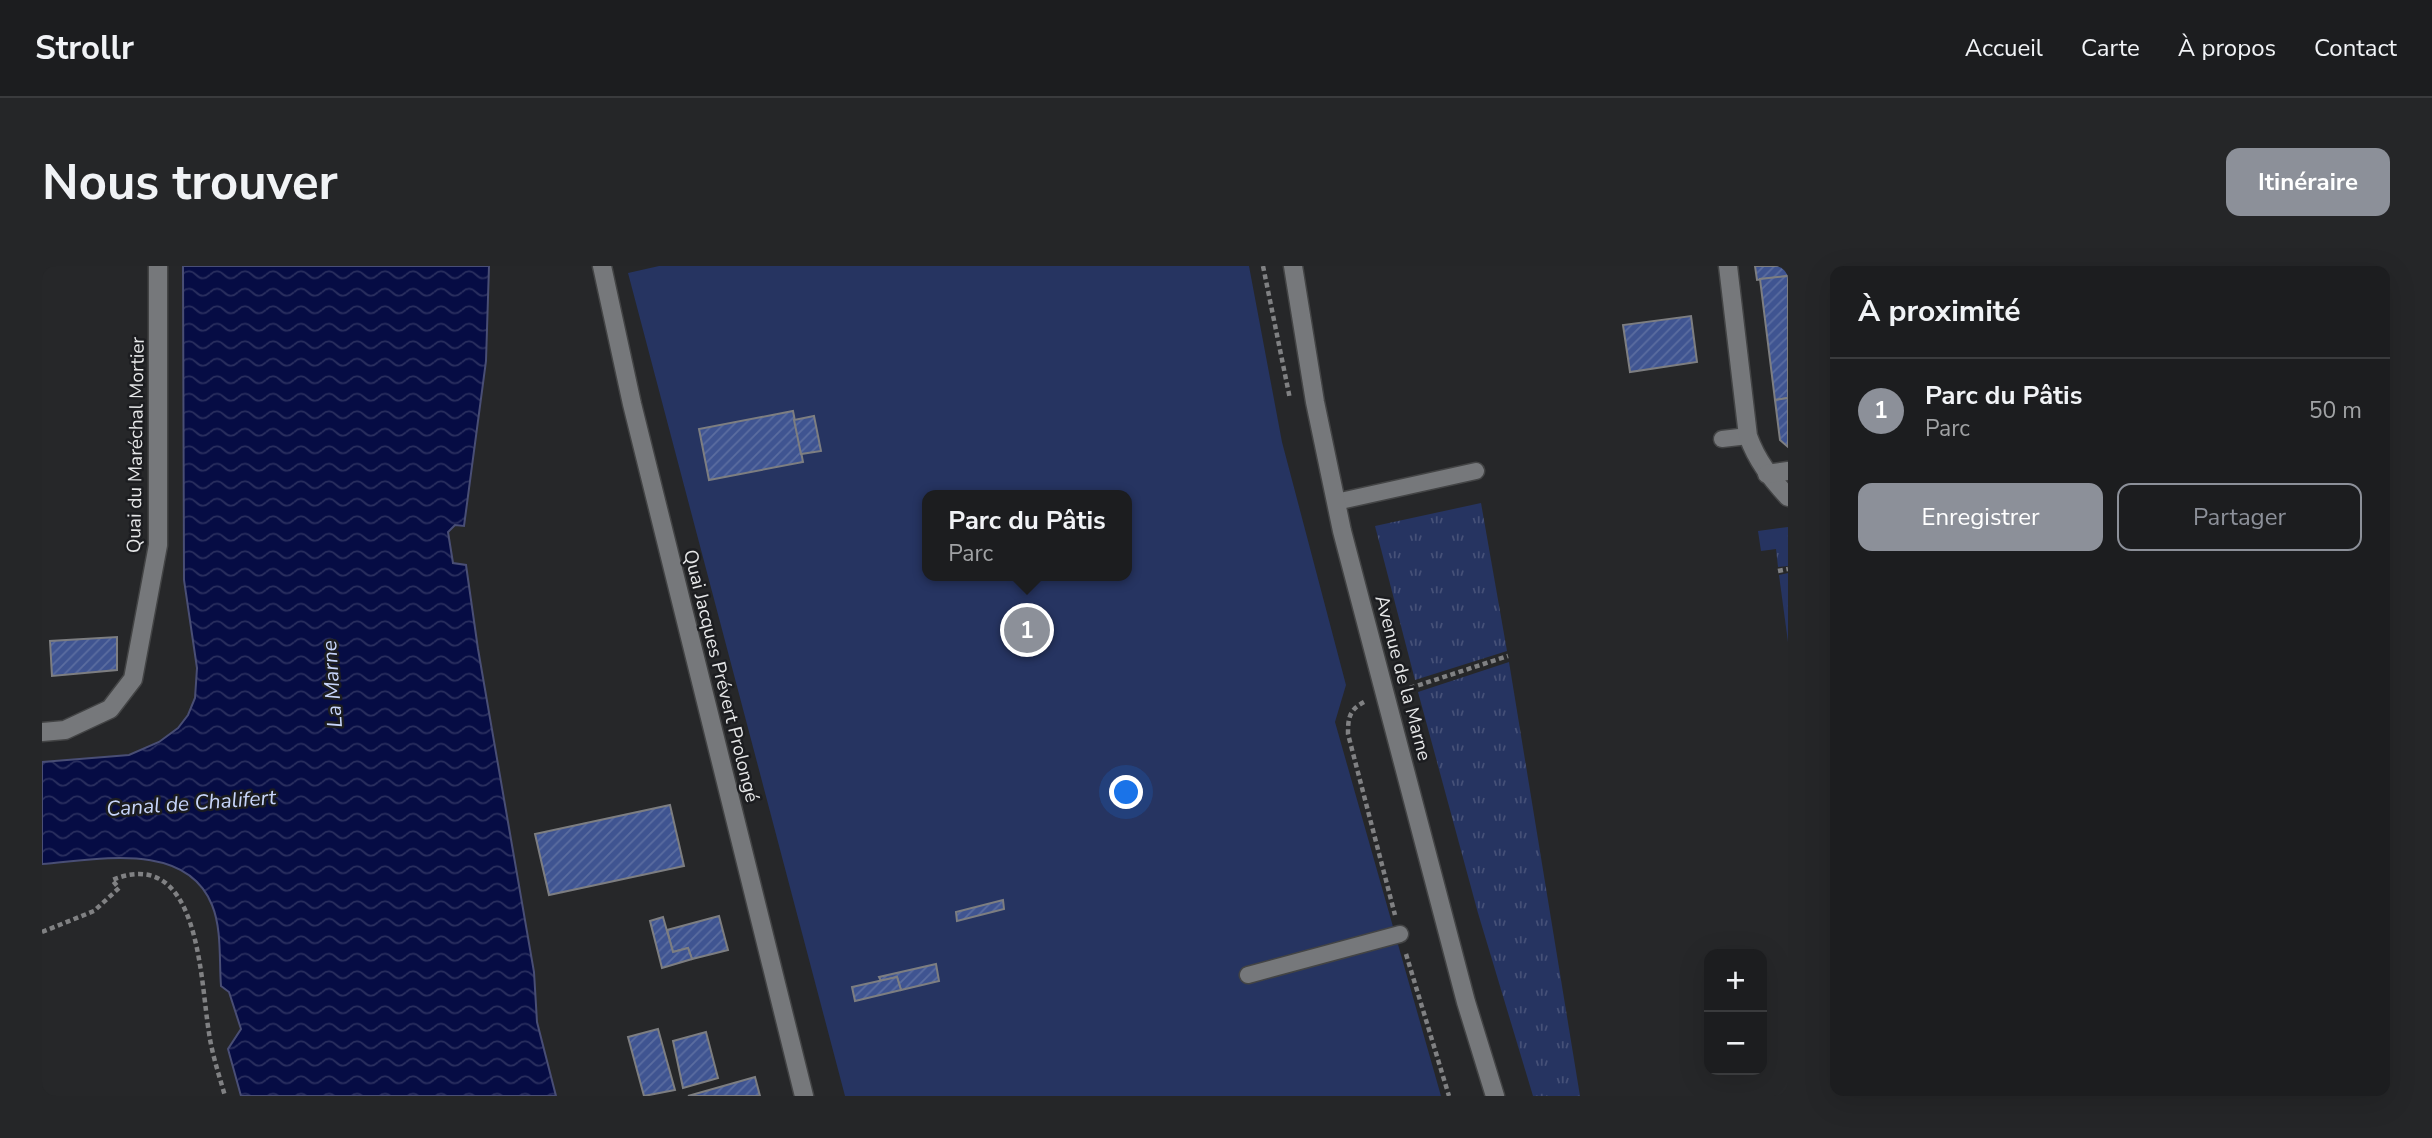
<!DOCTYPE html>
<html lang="fr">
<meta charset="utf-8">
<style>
:root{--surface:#1c1d1f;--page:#252628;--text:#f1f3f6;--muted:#a0a2a4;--line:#3a3b3d;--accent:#8c9099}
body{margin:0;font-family:"Nunito Sans",sans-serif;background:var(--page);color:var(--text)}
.controls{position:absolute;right:21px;bottom:21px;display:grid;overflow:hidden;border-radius:14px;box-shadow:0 7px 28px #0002}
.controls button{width:63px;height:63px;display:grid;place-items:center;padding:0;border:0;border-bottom:2px solid var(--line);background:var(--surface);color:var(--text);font:35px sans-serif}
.you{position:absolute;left:1085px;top:527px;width:24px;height:24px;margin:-18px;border:5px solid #fff;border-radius:50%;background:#1a73e8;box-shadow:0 0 0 10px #1a73e833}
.badge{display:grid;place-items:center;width:46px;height:46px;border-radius:50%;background:var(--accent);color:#fff;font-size:23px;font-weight:700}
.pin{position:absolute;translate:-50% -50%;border:4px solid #fff;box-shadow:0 2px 7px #0006}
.popup{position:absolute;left:880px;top:224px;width:210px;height:91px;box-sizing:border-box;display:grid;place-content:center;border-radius:14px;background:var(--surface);filter:drop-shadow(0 2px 5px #0005);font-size:23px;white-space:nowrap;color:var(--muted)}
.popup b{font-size:26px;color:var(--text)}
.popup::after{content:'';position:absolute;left:50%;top:100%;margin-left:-14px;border:14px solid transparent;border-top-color:var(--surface)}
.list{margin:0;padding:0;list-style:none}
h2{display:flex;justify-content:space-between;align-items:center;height:91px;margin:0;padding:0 28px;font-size:30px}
h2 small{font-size:23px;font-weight:400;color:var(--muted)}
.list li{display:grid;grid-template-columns:46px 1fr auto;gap:21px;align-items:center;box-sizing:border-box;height:105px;padding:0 28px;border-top:2px solid var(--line)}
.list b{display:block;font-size:26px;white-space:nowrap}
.list p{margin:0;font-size:23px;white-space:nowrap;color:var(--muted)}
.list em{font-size:23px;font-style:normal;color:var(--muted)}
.actions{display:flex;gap:14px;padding:21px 28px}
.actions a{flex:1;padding:16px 0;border:2px solid var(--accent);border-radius:14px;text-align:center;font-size:24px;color:var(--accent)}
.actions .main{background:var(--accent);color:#fff}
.map{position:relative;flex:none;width:1746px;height:830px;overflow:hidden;border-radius:14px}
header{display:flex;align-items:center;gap:42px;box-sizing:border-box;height:98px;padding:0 35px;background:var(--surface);border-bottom:2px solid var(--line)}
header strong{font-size:33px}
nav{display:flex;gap:38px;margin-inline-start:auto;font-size:24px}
.intro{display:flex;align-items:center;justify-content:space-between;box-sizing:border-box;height:168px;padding:0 42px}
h1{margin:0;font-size:49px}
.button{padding:18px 32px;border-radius:14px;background:var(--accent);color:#fff;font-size:24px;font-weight:700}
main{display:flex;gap:42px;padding:0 42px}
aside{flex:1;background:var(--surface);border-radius:14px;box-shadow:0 7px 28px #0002}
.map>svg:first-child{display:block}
.grass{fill:url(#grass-tufts)}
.green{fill:#263461;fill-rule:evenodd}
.water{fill:url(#water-waves);stroke:#494e75;stroke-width:2}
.building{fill:url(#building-hatch);stroke:#7d7e81;stroke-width:2}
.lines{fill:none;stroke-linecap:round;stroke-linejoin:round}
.lane-casing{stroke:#434445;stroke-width:19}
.street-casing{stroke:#434445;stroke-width:21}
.secondary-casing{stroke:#434445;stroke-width:21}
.path{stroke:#808183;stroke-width:4.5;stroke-dasharray:5 3.5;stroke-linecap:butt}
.lane{stroke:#76787b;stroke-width:16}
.street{stroke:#76787b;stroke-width:18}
.secondary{stroke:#76787b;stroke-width:18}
.labels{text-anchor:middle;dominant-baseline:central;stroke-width:5;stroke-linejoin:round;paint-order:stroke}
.street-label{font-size:19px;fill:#e6e7e8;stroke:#1c1d20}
.water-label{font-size:21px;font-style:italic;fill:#c8d6fb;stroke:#1c1d20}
</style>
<header>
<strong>Strollr</strong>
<nav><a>Accueil</a><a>Carte</a><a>À propos</a><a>Contact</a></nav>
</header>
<div class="intro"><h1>Nous trouver</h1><a class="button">Itinéraire</a></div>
<main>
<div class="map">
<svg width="1746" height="830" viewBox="0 0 1746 830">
<defs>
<pattern id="grass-tufts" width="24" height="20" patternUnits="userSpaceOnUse" patternTransform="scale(1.75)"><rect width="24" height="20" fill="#263461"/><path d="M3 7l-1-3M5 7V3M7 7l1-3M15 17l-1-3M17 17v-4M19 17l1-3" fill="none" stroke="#465178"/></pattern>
<pattern id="water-waves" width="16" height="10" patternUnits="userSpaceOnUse" patternTransform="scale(1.75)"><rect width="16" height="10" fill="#060c44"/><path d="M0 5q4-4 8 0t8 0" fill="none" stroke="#2a2f5f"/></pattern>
<pattern id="building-hatch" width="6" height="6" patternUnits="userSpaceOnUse" patternTransform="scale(1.75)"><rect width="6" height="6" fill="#3f5491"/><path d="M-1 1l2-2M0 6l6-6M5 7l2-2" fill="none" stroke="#5b6da0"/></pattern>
</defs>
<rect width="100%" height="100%" fill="#262729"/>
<g class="grass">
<path d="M1439,237L1465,385L1373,414L1333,260Z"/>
<path d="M1746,261V300L1736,301L1734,283L1719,285L1716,265Z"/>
<path d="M1746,307V376L1737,309Z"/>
<path d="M1467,396L1538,830H1491L1436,647L1376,426Z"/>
</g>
<path class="green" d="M617,0H1207L1240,176L1304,419L1293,456L1399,830H803L586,7ZM885,229H1085V310H885Z"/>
<path class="water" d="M141,0H447L444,95L422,260L413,259L406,266L411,297L424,299L436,383L492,706L495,756L514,830H199L186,783L199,763L187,726L179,720C177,695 180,663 170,639C144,574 54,594 0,598V496L87,489L117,476L136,462L146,449L153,432L155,402L142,314Z"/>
<g class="building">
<path d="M1713,0H1746V10L1715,14Z"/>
<path d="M1746,10V132L1733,134L1718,13Z"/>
<path d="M1649,50L1655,96L1588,106L1581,59Z"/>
<path d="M1746,132V181L1738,174L1733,134Z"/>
<path d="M751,145L761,196L667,214L657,163Z"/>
<path d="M772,150L779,185L759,188L752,154Z"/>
<path d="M75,371V404L10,410L8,375Z"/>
<path d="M628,539L642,600L507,629L493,568Z"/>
<path d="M961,634L962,643L915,655L914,646Z"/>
<path d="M677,650L686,684L650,693L646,682L631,686L625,664Z"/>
<path d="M621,651L631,686L646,682L650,693L620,702L608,655Z"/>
<path d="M894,698L897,715L859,724L855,711L839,715L837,711Z"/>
<path d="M855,711L859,724L813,735L810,721Z"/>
<path d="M616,763L633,824L602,830L586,771Z"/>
<path d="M664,766L676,812L641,822L631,775Z"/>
<path d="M713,811L718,830H646Z"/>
</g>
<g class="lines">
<g class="lane-casing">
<g id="lane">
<path d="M1680,173L1706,170"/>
<path d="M1294,236L1434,205"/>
<path d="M1206,709L1358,668"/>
</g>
</g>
<g class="street-casing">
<g id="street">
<path d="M560,0L590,138L762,830"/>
<path d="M1686,0L1706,170C1715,195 1728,211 1746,231"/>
<path d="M1725,208L1746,205"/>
<path d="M0,466L23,464L68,443L91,413L116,279V0"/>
</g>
</g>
<g class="secondary-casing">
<path id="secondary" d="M1251,0L1273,136L1300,265L1424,736L1453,830"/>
</g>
<g class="path">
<path d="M1221,0L1248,133"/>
<path d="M1736,305L1746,303"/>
<path d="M1368,422L1466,390"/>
<path d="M1322,436C1307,444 1306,452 1306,468L1353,649"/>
<path d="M0,666L52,645L77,622L70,614C158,578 158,713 167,767C170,788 177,809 183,830"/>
<path d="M1364,688L1407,830"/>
</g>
<use href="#lane" class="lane"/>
<use href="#street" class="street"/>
<use href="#secondary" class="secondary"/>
</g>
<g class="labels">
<g class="street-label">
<text transform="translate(94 179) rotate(-89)">Quai du Maréchal Mortier</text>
<text transform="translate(679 410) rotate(76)">Quai Jacques Prévert Prolongé</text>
<text transform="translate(1361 412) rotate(75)">Avenue de la Marne</text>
</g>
<g class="water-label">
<text transform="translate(290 418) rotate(-94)">La Marne</text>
<text transform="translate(149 537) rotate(-4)">Canal de Chalifert</text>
</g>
</g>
</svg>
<div class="controls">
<button>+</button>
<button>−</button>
</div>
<div class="you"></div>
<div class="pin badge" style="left:985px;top:364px">1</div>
<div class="popup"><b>Parc du Pâtis</b>Parc</div>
</div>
<aside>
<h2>À proximité<small></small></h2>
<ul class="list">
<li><span class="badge">1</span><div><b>Parc du Pâtis</b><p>Parc</p></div><em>50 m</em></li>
</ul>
<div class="actions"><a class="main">Enregistrer</a><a>Partager</a></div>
</aside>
</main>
